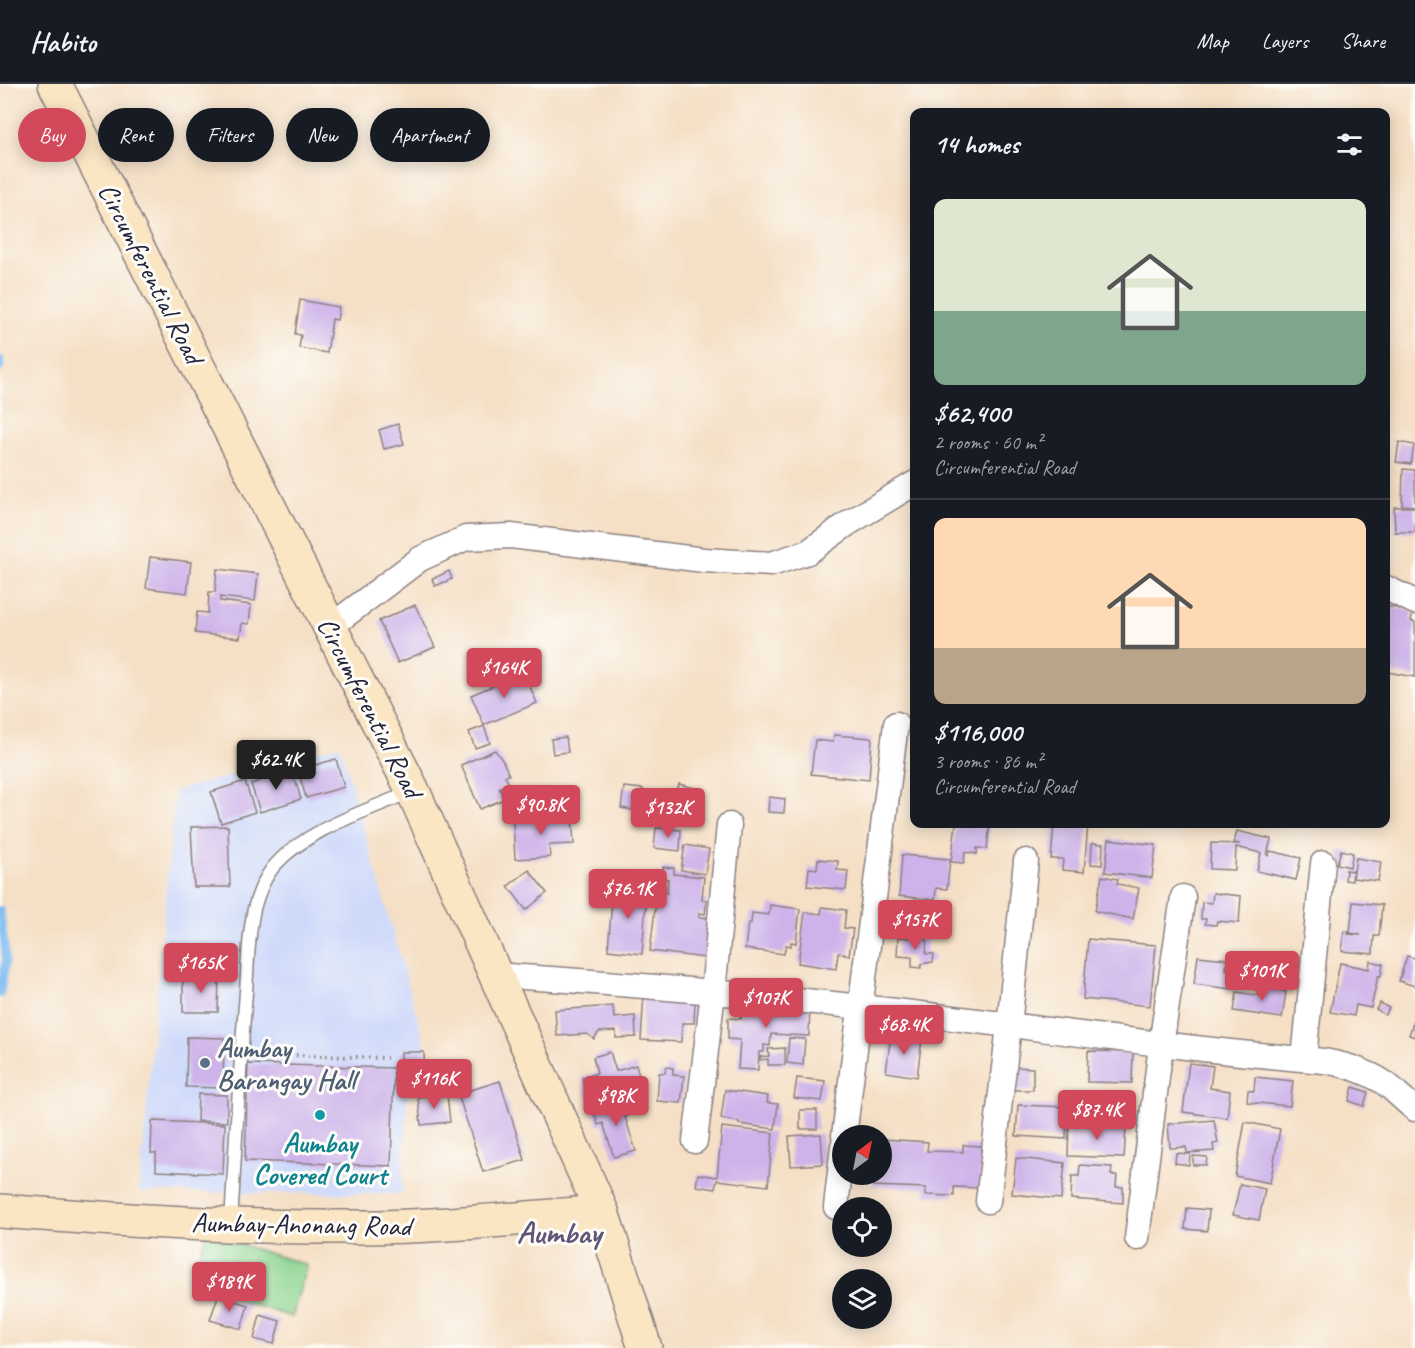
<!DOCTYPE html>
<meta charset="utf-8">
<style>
body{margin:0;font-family:Caveat,sans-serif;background:#242831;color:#f1f3f6;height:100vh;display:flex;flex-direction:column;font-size:22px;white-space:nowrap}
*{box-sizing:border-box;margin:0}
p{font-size:20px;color:#9ea1a6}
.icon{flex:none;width:33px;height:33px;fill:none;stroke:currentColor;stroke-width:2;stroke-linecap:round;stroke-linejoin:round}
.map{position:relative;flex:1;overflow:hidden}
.details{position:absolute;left:910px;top:24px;width:480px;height:720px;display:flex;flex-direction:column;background:#171b24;border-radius:12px;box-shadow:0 3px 15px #0003}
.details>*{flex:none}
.guide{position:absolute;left:18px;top:24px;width:570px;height:54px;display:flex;gap:12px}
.needle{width:39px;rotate:32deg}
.buttons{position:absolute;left:832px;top:1041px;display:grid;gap:12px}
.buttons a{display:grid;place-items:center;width:60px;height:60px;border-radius:50%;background:#171b24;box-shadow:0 3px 15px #0003;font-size:30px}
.price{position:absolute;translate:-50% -51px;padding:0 14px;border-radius:6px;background:#d1495b;color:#fff;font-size:20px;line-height:39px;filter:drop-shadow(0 2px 3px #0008)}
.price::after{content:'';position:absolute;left:50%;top:36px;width:18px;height:14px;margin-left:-9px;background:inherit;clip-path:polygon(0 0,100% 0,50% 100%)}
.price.active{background:#222;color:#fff}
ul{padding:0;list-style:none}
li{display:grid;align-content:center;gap:12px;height:318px;padding:0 24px}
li+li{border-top:2px solid #363941}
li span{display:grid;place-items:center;height:186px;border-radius:12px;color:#555}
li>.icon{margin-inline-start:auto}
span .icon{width:108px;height:108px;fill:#fffc;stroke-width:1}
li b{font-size:26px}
h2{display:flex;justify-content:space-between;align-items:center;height:72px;padding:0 24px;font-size:26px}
.pill{padding:0 21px;border-radius:27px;background:#171b24;box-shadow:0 3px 15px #0003;font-size:21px;line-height:54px}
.pill.active{background:#d1495b;color:#fff}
header{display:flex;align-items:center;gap:36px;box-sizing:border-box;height:84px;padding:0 30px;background:#171b24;border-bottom:2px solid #363941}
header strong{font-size:28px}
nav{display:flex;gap:33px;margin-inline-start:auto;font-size:21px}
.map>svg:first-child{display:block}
.built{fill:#cfdafa}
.green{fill:#8cd490;stroke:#577b66;stroke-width:1.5}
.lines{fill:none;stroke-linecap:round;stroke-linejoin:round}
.stream{stroke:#80bcf2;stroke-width:8}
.building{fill:#cdb3ea}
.lane-casing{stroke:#8c8080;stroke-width:15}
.street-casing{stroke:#8c8080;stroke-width:27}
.secondary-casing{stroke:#8c8080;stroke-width:36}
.path{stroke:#8c8080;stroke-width:4;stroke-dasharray:1.5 4.5;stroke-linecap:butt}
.lane{stroke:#fff;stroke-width:12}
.street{stroke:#fff;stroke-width:24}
.secondary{stroke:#fbe6c4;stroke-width:33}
.service-dot{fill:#5c6f8a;stroke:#fdfcf7;stroke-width:2}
.culture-dot{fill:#0f9aa8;stroke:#fdfcf7;stroke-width:2}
.labels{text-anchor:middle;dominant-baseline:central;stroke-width:6;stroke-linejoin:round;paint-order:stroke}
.street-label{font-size:28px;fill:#22223b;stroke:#fdfcf7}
.service-label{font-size:28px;font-weight:bold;fill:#4e5e75;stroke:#fdfcf7;text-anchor:start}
.culture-label{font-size:28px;font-weight:bold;fill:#0d838f;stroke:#fdfcf7}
.quarter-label{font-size:32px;font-weight:bold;fill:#5e5578;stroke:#fdfcf7}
</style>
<header>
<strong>Habito</strong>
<nav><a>Map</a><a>Layers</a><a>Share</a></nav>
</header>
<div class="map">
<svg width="1415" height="1264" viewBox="0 0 1415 1264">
<rect width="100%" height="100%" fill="#fdfcf7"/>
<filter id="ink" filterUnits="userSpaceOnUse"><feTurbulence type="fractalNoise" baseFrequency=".0167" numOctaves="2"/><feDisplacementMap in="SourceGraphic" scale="12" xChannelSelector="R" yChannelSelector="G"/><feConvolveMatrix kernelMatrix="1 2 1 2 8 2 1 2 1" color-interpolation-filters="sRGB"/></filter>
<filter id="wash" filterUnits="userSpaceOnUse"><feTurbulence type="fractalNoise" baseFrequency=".008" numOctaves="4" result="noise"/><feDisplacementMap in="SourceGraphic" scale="24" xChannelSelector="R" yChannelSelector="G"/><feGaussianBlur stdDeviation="1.35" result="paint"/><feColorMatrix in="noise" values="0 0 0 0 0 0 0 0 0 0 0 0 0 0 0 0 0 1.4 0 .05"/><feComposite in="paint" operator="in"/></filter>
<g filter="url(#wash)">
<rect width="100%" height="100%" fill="#f5dfc5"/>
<path class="built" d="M340,661L426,964L428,1008L408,1009L402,1110L139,1108L175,707Z"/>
<path class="green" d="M206,1150L307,1181L292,1233L190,1201Z"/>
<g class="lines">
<g class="stream">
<path d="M0,275V283"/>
<path d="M0,826L6,875L0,910"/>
</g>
</g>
<g id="blocks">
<g class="building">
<path d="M300,216L339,223L337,236L332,235L327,269L299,264L301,251L295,250Z"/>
<path d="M398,340L404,360L384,365L379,346Z"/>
<path d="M1399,358L1414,361L1411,380L1396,378Z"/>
<path d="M1403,385L1415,386V422L1402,421Z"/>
<path d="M1394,423H1415V448H1395Z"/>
<path d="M150,473L191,478L187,509L146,504Z"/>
<path d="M217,485L258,490L255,517L220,513V517L251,521L249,540L242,539L240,554L195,549L197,528L208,529L209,508H215Z"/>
<path d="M449,487L452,495L435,502L432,495Z"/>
<path d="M415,521L435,563L398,579L379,537Z"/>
<path d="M1386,522L1413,527L1411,537L1415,538V593L1387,588L1389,577L1386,576Z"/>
<path d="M524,589L537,619L484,641L471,611Z"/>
<path d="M484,642L490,659L475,664L469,648Z"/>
<path d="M834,651L872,654L869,696L811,690L815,656L833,658Z"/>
<path d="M566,653L568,668L553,670L551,655Z"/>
<path d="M495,666L503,677L509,691L505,692L509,700L499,704L504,715L480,725L461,681Z"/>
<path d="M336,675L344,703L306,714L298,686Z"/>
<path d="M292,686L301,715L260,728L251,700Z"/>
<path d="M245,697L255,728L221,739L211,708Z"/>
<path d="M679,700L702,706L694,732L672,726Z"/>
<path d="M624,703L643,705L640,727L621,724Z"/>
<path d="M769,713L785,715L784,729L768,728Z"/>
<path d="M572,733L574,760L549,761L550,773L515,775L513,736Z"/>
<path d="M956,740H990L987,765L977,764V770L965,768L964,779L951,778Z"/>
<path d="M1054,740H1088L1084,788L1062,786L1063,775H1051Z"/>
<path d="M228,742L230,803H194L191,743Z"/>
<path d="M656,744L681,746L680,767L654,764Z"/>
<path d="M1237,747L1271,755L1267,771L1269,772L1270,767L1301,774L1296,796L1257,787L1261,769L1236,763L1235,786L1210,785L1211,759L1240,760L1234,759Z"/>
<path d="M1109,755L1156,761L1152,794L1105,788Z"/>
<path d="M1092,759L1103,760L1102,781L1091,780Z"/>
<path d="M685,761L709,765L705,790L681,786Z"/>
<path d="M1341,766L1353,769L1350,783L1337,780Z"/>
<path d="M902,771L950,775L947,805L936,804L935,816L899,812Z"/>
<path d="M1356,774L1381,778L1378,797L1353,794Z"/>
<path d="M818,775L838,777L837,786L848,787L846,806L807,802L809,784L817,785Z"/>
<path d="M663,783L674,784V790L704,793L702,816H707L705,830L699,829V833L710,834L705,874L650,867L657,808L667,809L668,795L662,794Z"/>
<path d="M529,786L547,809L526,826L508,802Z"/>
<path d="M1346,786L1353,787L1352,797L1345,796Z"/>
<path d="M1102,792L1118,795L1117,800L1139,804L1133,835L1095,827Z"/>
<path d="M613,803L647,806L642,870L608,866Z"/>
<path d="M1213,809L1241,812L1239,839L1217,837L1216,841L1205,840L1206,835H1201L1202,818L1212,819Z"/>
<path d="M1353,818L1382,821L1379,852H1374L1373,870L1342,867L1344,847L1349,848L1348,850L1361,851L1350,849Z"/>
<path d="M770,821L800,825L796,859L791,858V862L786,861L784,870L745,865L748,839L751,840L752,829L769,831Z"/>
<path d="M822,823L846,826L844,844L853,845L849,871L838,869L836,885L798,879L805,828L821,830Z"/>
<path d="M898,853L927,855L926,870H934L933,878L921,880V884L912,883V873L897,872Z"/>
<path d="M1088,855L1156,861L1150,922L1083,915Z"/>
<path d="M1198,872L1227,875L1226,885L1234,886L1231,905L1194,900Z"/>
<path d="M1407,872L1415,874V902L1399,897Z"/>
<path d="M1370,877L1383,880L1381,892H1378L1371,924L1356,921L1354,932L1330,928L1340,879L1369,885Z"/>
<path d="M183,891L219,892L218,928H183Z"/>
<path d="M1264,899L1277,900L1276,906L1286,908L1282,934L1234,927L1237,908L1262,912Z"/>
<path d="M644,909L678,911V917L695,918L694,939H682L681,958L641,956Z"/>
<path d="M1380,919L1389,924L1385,931L1376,925Z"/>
<path d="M741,921H810L809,952L771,950L770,962L764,961V968H759L758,986L738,985L740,956L728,955V934L741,935Z"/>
<path d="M613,922L614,934L635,932L636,953L616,954V947L599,948L594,955L587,950L557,952L555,926Z"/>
<path d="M1415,933V953L1409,951Z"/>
<path d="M891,951L922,955L917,993L886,988Z"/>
<path d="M187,953L224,954L223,1004L186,1003Z"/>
<path d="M789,954L805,955L803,981L787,979Z"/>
<path d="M785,964V981H768V975L760,976V973L769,972L768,965Z"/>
<path d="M1088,967L1133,968L1132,999L1087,998Z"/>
<path d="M401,968H424L425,1003H402Z"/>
<path d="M610,968L616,987L636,981L643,1005L590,1021L582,994L597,989L593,973Z"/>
<path d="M1189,979L1213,982L1210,1004L1230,1007L1227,1034L1183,1028Z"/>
<path d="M248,980L394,984L391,1082L245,1077Z"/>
<path d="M666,983L673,984V991L684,992L681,1019L657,1017L659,989H665Z"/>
<path d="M1014,983L1033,984V1006H1010Z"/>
<path d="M1255,993L1293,997L1290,1022L1247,1018L1248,1006L1254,1007Z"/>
<path d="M797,994L825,997L822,1017L794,1014Z"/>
<path d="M500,997L525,1076L483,1088L458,1010Z"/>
<path d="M1353,1003L1368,1008L1364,1022L1349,1017Z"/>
<path d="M725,1006L768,1012L767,1019L778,1020L775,1045L739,1040V1038L721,1035Z"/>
<path d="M198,1010L227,1011V1038L197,1037Z"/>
<path d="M447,1010L450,1038L421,1041L418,1013Z"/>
<path d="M622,1015L627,1032L625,1033L636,1067L614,1073L603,1039L598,1041L593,1024Z"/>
<path d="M1018,1021L1067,1023L1066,1055L1016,1052Z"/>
<rect x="800" y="1026" width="17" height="19"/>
<path d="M1214,1036L1218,1059L1213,1060L1214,1067L1187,1069L1186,1063L1170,1064L1168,1040Z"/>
<path d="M152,1037L225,1040L223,1090L156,1087V1069H151Z"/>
<path d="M1245,1038L1280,1045L1270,1099L1235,1092Z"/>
<path d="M1069,1041L1126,1043L1124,1074L1068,1072Z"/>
<path d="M722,1043L773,1049L768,1102L717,1096L715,1105L696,1102L698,1090L717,1093Z"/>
<path d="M821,1050L823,1080L791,1082L789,1052Z"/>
<path d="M882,1055L928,1058L927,1067L963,1068V1061L981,1062L980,1104L954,1103V1112L926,1111V1104L873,1102V1090H882Z"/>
<path d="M1176,1069L1190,1070L1189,1081L1175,1079Z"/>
<path d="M1193,1072L1207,1073L1206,1081H1193Z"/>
<path d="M1016,1074L1065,1079L1061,1115L1012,1110Z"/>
<path d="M1080,1081L1112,1083L1111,1091H1117L1116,1103H1123V1119L1071,1115L1072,1092H1079Z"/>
<path d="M1240,1100L1265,1105L1259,1136L1233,1131Z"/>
<path d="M1187,1124L1209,1126L1207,1147L1185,1145Z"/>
<path d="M218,1212L248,1221L241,1245L210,1236Z"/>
<path d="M260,1231L280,1237L274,1260L254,1255Z"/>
</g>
</g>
</g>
<g filter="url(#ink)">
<use href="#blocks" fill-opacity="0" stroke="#8c8080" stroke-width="1.5"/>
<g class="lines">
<g class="lane-casing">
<path id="lane" d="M231,1140C235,1067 239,994 245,921C248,889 247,856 254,825C258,810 265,792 276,780C309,744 368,727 412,707"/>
</g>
<g class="street-casing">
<g id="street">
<path d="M1386,504L1415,518"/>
<path d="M330,543L420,475L466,454L511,452L704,476L771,480L808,468L847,440L915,399"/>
<path d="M494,891C616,899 738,909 860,923C1015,940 1168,964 1324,977C1347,981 1371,988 1390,1003C1398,1010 1406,1018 1415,1025"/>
<path d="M1304,975L1323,779"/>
<path d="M844,1052L896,640"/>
<path d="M695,1057L713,909L729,741"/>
<path d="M988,1117L1009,942L1026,777"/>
<path d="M836,1123L843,1062"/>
<path d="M1137,1154L1161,961L1183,813"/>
</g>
</g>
<g class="secondary-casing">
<g id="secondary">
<path d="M55,0L413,707L602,1128L645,1264"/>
<path d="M0,1127C120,1136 240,1144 360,1143C441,1143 521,1134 602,1128"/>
</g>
</g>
<path class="path" d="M260,970L387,974"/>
<use href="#lane" class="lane"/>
<use href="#street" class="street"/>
<use href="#secondary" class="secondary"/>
</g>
</g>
<circle class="service-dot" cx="205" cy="979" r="6"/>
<circle class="culture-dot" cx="320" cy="1031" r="6"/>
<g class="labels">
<g class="street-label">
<text transform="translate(151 189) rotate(63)">Circumferential Road</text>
<text transform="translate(370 623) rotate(63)">Circumferential Road</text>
<text transform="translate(301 1140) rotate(1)">Aumbay-Anonang Road</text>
</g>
<g class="service-label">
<text x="217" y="963">Aumbay<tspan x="217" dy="32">Barangay Hall</tspan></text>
</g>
<g class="culture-label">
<text x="320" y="1058">Aumbay<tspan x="320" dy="32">Covered Court</tspan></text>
</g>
<g class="quarter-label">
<text x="559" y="1148">Aumbay</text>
</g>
</g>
</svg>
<div class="buttons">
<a><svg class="needle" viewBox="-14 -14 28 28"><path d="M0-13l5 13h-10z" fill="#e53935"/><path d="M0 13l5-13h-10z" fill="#9ea1a6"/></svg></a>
<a><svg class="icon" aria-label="locate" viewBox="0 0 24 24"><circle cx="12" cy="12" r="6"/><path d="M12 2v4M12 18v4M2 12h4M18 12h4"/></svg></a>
<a><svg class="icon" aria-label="layers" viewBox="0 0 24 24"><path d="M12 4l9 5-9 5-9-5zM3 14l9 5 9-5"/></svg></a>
</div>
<b class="price" style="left:504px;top:615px">$164K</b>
<b class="price active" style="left:276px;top:707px">$62.4K</b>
<b class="price" style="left:541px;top:752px">$90.8K</b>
<b class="price" style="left:668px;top:755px">$132K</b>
<b class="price" style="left:628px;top:836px">$76.1K</b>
<b class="price" style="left:915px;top:867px">$157K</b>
<b class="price" style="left:201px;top:910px">$165K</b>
<b class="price" style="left:1262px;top:918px">$101K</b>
<b class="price" style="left:766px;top:945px">$107K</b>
<b class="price" style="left:904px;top:972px">$68.4K</b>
<b class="price" style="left:434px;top:1026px">$116K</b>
<b class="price" style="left:616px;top:1043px">$98K</b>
<b class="price" style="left:1097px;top:1057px">$87.4K</b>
<b class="price" style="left:229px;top:1229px">$189K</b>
<div class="guide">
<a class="pill active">Buy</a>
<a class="pill">Rent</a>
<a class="pill">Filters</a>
<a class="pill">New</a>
<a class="pill">Apartment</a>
</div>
<section class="details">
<h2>14 homes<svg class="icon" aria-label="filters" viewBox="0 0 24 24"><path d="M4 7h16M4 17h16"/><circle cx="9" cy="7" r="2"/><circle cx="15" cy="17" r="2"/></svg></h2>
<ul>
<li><span style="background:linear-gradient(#dfe7d0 60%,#7fa58c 0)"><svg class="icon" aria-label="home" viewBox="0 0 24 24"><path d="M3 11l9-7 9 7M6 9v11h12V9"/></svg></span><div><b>$62,400</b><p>2 rooms · 60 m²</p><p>Circumferential Road</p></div></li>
<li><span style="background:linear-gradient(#ffd9b3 70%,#b9a48a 0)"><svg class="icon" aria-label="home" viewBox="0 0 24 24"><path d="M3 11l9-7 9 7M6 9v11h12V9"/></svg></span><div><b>$116,000</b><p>3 rooms · 86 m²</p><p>Circumferential Road</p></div></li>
</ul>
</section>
</div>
